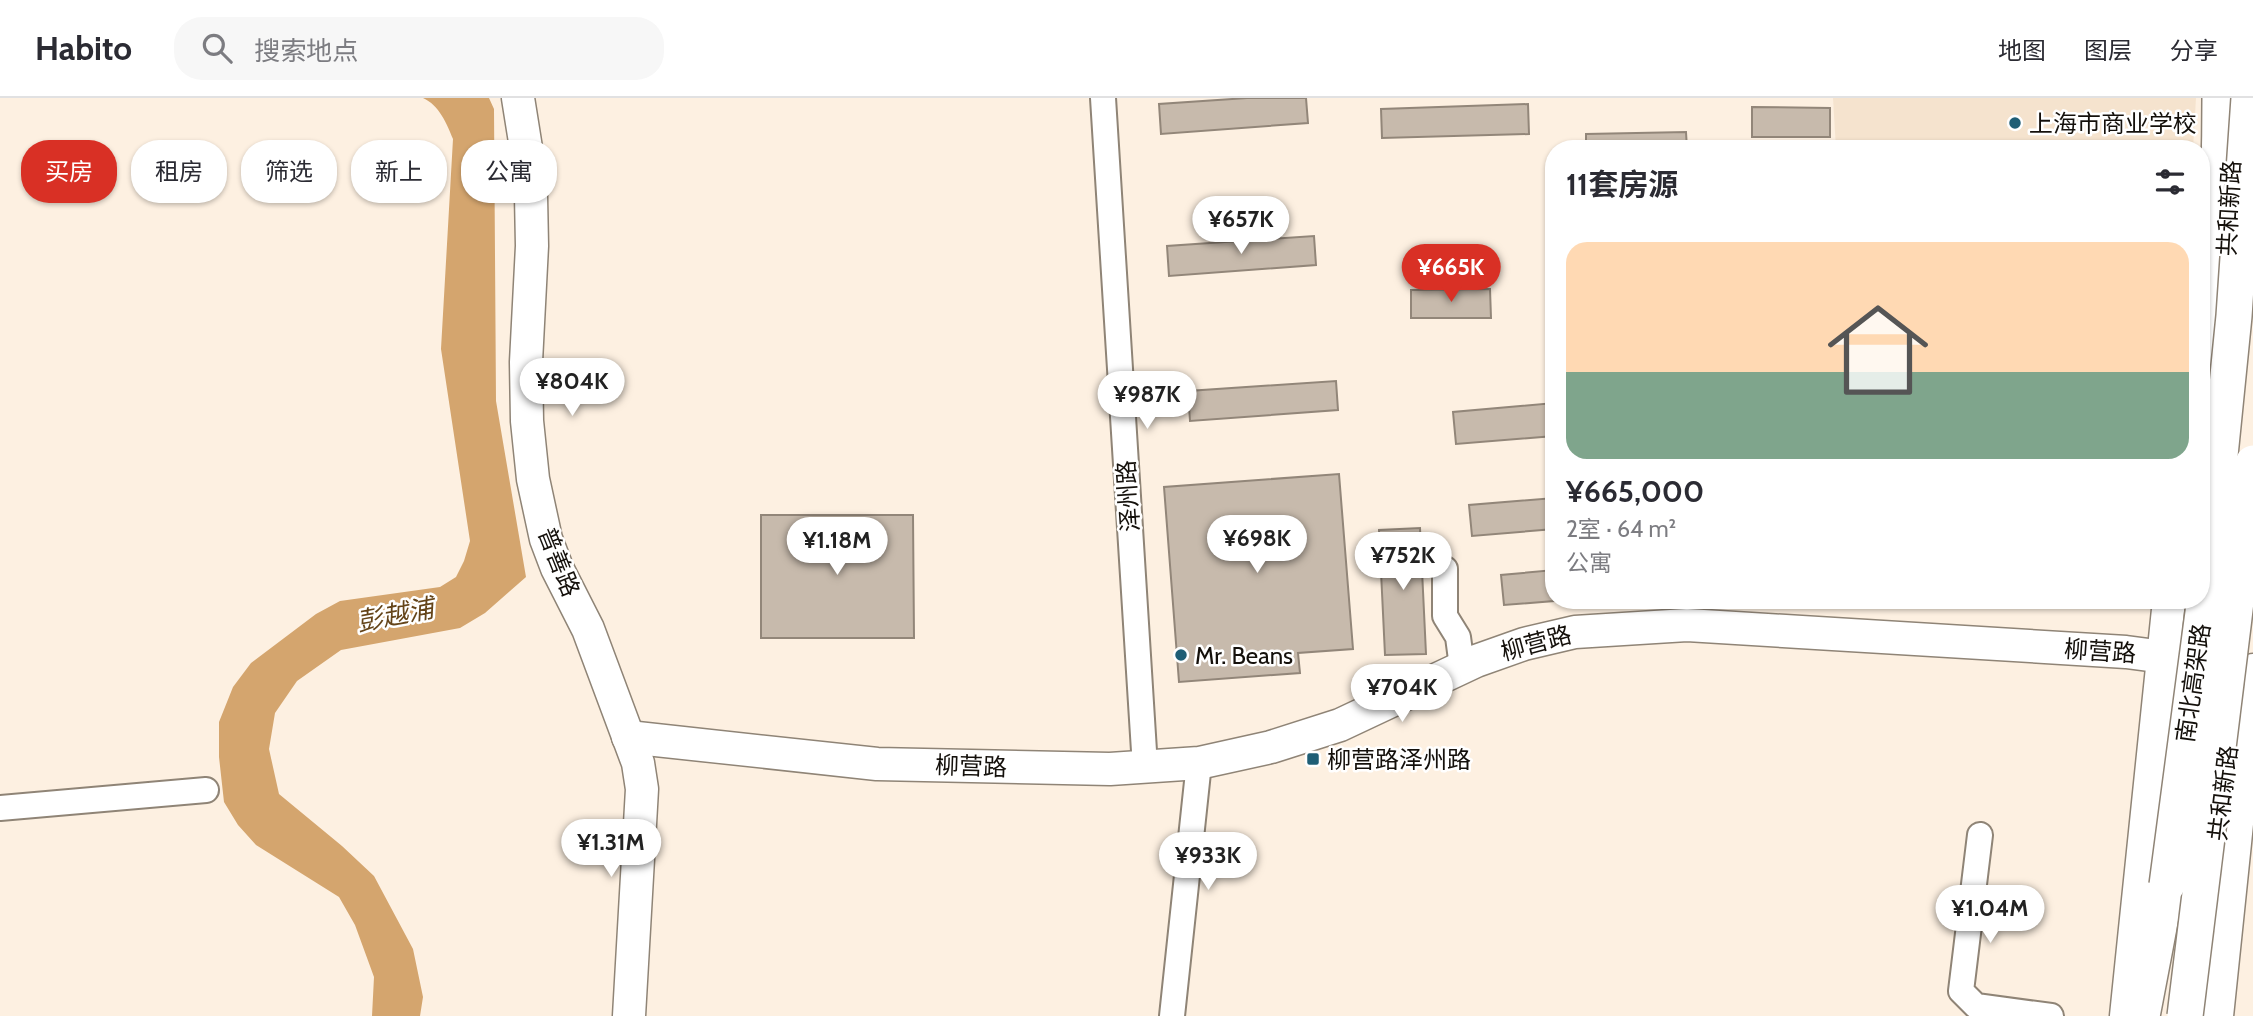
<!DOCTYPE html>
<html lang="zh">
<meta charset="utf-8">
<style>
body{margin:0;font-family:Cabin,"Noto Sans SC",sans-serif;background:#f7f7f7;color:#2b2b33;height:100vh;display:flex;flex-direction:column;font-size:26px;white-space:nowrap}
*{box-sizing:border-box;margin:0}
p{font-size:23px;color:#7c7c81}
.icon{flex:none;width:38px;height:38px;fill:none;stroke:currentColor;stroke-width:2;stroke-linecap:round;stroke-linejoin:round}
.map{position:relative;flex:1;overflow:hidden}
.side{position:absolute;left:1545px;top:42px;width:665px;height:469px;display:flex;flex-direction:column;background:#fff;border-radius:28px;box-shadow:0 2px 5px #0004}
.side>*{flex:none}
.guide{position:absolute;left:21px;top:42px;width:665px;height:63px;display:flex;gap:14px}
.price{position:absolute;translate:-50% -60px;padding:0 16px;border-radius:24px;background:#fff;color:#222;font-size:23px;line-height:46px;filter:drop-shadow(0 2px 4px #0008)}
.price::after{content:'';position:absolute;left:50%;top:42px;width:21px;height:16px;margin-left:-10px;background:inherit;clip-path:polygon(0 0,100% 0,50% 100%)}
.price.selected{background:#d93025;color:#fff}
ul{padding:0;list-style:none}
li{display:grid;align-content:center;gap:14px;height:371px;padding:0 21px}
li span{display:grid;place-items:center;height:217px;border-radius:21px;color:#555}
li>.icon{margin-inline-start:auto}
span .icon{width:126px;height:126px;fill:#fffc;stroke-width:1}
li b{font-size:30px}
h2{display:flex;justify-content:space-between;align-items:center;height:84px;padding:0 21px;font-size:30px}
.tag{padding:0 24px;border-radius:28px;background:#fff;box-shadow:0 2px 5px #0004;font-size:24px;line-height:63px}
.tag.selected{background:#d93025;color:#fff}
header{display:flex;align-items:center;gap:42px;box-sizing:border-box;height:98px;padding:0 35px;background:#fff;border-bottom:2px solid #e1e1e2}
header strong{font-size:33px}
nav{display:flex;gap:38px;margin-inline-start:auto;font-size:24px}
.search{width:490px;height:63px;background:#f7f7f7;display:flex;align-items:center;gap:18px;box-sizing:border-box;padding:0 24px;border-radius:28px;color:#7c7c81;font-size:26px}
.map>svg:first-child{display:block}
.built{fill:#f5e3ce}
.water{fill:#d4a56e}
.building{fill:#c7baac;stroke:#928679;stroke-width:2}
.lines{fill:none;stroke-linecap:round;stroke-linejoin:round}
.minor-casing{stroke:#8f8476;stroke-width:28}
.major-casing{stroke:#8f8476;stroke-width:35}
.highway-casing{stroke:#8f8476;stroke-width:38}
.minor{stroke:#fff;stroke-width:24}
.major{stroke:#fff;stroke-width:32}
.highway{stroke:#fff;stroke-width:35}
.highway-bridge-casing{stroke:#8f8476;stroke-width:38;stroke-linecap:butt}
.highway-bridge{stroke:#fff;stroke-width:35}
.poi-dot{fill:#1f5e75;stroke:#fff;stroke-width:2.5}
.labels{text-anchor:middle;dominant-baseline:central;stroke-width:5;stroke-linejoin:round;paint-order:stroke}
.poi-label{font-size:24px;fill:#14100b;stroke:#fff;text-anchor:start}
.street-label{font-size:24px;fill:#14100b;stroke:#fff}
.water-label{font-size:26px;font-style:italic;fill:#644419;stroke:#fff}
</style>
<header>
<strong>Habito</strong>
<div class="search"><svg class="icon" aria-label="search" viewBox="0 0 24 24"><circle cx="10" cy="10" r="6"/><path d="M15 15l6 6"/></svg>搜索地点</div>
<nav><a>地图</a><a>图层</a><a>分享</a></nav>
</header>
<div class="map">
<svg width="2253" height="918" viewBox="0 0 2253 918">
<rect width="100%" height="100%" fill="#fdf0e1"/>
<path class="built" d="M1833,0H2196L2193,51H1836Z"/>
<path class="water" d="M423,0H489L494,11L496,303L526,479L485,515L460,530L341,552L297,583L275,615L269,651L279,696L342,748L374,778L413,851L423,899L420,918H372L374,879L355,827L339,799L256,747L238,727L224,704L219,659V624L233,589L251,565L316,516L340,503L440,489L456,479L464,463L470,443L441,251L453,41C447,26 439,7 423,0Z"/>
<g class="building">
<path d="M1247,0H1306L1308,25L1161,36L1159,6Z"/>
<path d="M1528,6L1529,36L1382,40L1381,11Z"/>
<path d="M1752,9L1830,10V39H1752Z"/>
<path d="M1686,34L1687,51H1586V36Z"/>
<path d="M1314,138L1316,167L1169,178L1167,148Z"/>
<path d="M1490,191L1491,220H1411V192Z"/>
<path d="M1336,283L1338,312L1190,323L1188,293Z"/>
<path d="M1554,305V338L1456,346L1453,314Z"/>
<path d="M1339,376L1353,551L1298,555L1300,575L1179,584L1164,389Z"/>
<path d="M1554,400V431L1472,438L1469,407Z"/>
<path d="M761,417H913L914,540H761Z"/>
<path d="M1420,430L1426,556L1385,557L1379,432Z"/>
<path d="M1554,472V503L1504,507L1501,477Z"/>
</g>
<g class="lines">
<g class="minor-casing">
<g id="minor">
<path d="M1103,0L1145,669"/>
<path d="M1445,471V518L1458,539L1462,569"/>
<path d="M0,710L206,692"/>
<path d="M1980,737L1961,893L1976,908L2051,918"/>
<path d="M1172,918L1199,665"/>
</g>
</g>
<g class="major-casing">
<g id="major">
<path d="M518,0L526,50L531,98L532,148L526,264L527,323L533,381L546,441L557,470L588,531L638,665L642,691L629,918"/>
<path d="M628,639L877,666L1110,671L1199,665L1271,649L1340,627L1476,563L1524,546L1575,534L1687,527L2126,554L2164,559L2253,578"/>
<path d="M2126,918L2169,502"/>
<path d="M2217,918L2253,572"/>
</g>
</g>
<g class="highway-casing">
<g id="highway">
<path d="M2202,328C2213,219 2220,110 2220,0"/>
<path d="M2142,918L2167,787"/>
</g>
</g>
<use href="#minor" class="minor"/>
<use href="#major" class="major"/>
<use href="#highway" class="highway"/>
<g class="highway-bridge-casing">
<g id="highway-bridge">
<path d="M2167,787L2208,477L2234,218L2249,0"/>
<path d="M2185,918L2253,365"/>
</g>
</g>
<use href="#highway-bridge" class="highway-bridge"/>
</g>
<g class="poi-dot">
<circle cx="2015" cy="25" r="7"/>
<circle cx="1181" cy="557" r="7"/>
<rect x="1306" y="654" width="14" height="14" rx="3.5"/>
</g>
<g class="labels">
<g class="poi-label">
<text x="2029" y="25">上海市商业学校</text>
<text x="1195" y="557">Mr. Beans</text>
<text x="1327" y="661">柳营路泽州路</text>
</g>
<g class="street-label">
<text transform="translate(2229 110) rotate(-87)">共和新路</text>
<text transform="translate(1128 398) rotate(-94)">泽州路</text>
<text transform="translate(559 464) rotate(68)">普善路</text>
<text transform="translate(1536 545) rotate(-15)">柳营路</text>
<text transform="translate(2100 553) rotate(4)">柳营路</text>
<text transform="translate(2193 585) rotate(-82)">南北高架路</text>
<text transform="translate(971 668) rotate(2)">柳营路</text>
<text transform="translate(2223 695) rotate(-83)">共和新路</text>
</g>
<g class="water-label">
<text transform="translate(395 517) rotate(-11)">彭越浦</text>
</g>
</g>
</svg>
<b class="price" style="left:1241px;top:158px">¥657K</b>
<b class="price selected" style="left:1451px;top:206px">¥665K</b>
<b class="price" style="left:572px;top:320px">¥804K</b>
<b class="price" style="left:1147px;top:333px">¥987K</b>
<b class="price" style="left:1257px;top:477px">¥698K</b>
<b class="price" style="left:837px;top:479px">¥1.18M</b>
<b class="price" style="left:1403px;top:494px">¥752K</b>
<b class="price" style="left:1402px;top:626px">¥704K</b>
<b class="price" style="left:611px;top:781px">¥1.31M</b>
<b class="price" style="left:1208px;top:794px">¥933K</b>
<b class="price" style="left:1990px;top:847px">¥1.04M</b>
<div class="guide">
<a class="tag selected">买房</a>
<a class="tag">租房</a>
<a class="tag">筛选</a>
<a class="tag">新上</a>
<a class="tag">公寓</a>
</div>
<section class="side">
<h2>11套房源<svg class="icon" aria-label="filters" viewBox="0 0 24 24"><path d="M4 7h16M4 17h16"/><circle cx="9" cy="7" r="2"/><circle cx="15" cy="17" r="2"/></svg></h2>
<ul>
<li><span style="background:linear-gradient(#ffd9b3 60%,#7fa58c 0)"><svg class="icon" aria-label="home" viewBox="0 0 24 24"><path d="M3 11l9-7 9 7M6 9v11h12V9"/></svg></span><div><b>¥665,000</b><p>2室 · 64 m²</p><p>公寓</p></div></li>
</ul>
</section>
</div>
